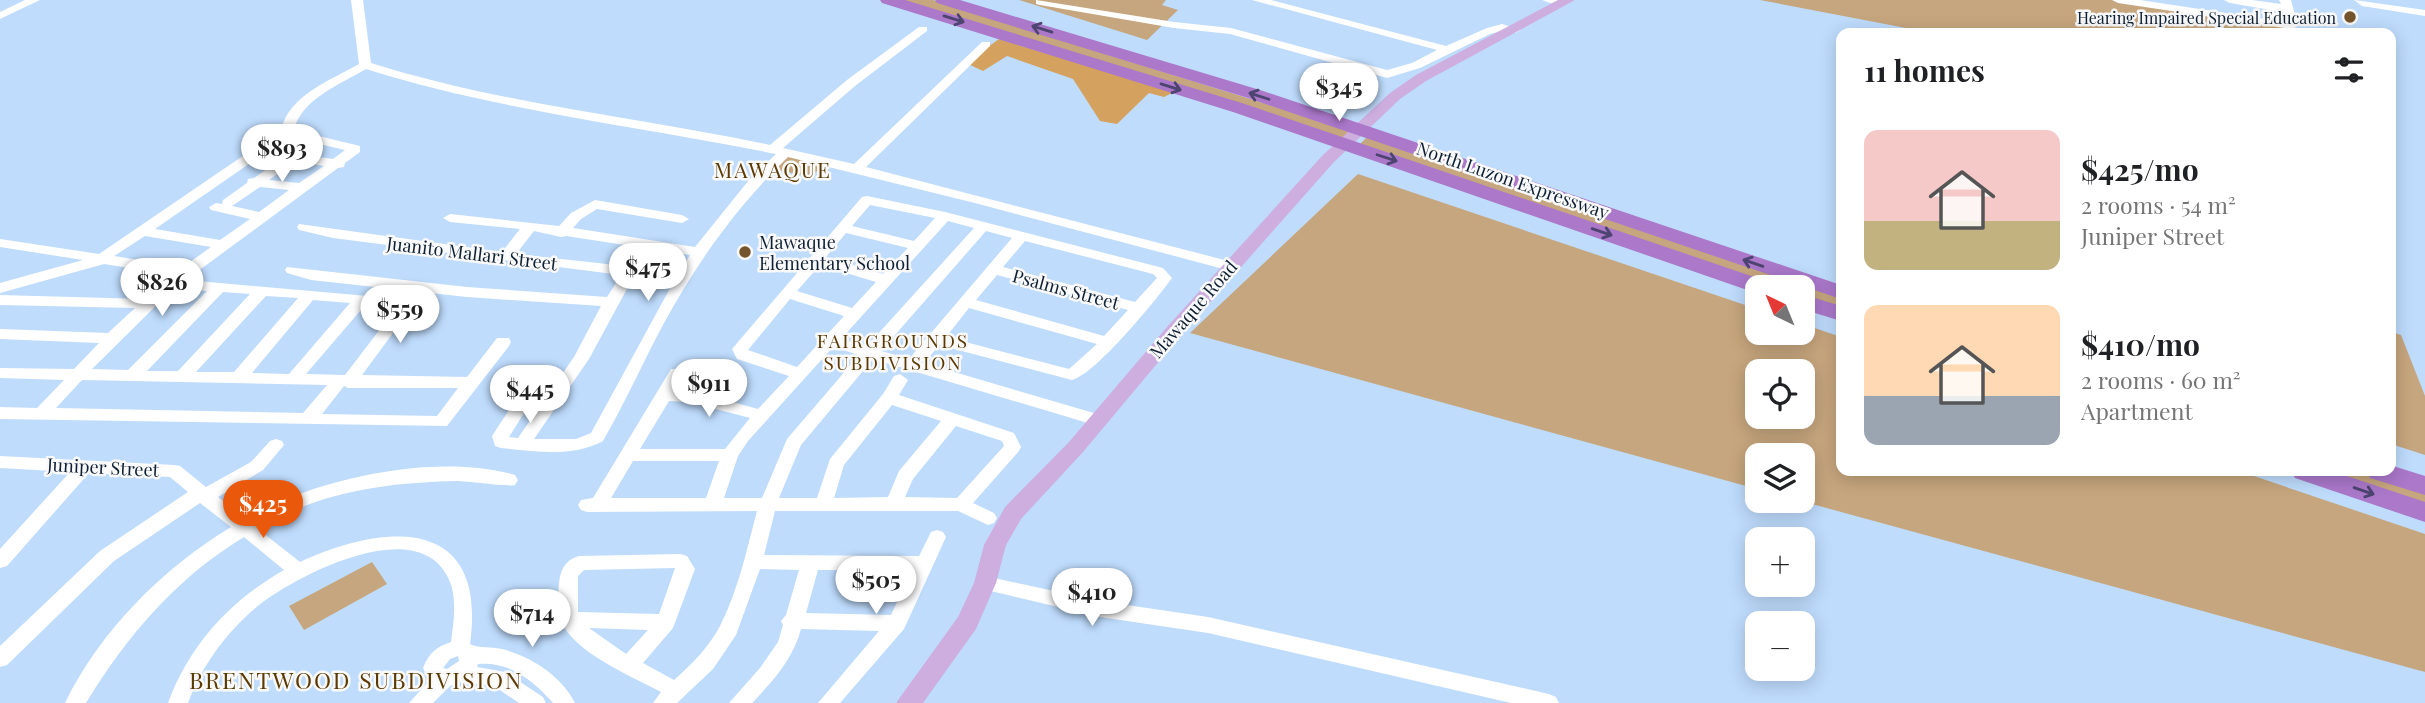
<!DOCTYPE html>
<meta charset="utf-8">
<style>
body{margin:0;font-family:"Playfair Display",serif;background:#f2f2f2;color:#202124;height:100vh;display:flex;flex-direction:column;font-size:26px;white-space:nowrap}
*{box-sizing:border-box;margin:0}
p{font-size:23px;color:#757577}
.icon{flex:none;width:38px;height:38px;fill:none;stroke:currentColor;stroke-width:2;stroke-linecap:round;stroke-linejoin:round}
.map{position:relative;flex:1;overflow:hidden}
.details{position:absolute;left:1836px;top:28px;width:560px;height:448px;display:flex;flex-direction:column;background:#fff;border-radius:14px;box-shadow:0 4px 18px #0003}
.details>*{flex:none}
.needle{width:46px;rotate:317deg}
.buttons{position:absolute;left:1745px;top:275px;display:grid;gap:14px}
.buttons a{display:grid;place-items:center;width:70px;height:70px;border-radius:14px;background:#fff;box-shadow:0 4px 18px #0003;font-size:35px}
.price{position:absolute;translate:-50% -60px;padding:0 16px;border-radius:24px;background:#fff;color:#222;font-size:23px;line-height:46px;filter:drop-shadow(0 2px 4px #0008)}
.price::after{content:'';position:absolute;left:50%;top:42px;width:21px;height:16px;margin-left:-10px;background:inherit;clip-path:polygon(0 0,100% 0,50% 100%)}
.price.selected{background:#ea580c;color:#fff}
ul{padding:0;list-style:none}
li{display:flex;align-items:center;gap:21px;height:175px;padding:0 28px}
li span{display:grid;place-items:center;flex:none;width:196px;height:140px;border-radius:14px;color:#555}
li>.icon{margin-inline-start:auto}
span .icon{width:84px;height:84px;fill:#fffc;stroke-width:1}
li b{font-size:30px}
h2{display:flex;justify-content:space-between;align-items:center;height:84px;padding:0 28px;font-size:30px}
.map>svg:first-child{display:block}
.green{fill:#c6a67e;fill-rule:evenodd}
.forest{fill:#d4a15f}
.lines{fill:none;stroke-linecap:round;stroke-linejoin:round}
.minor{fill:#fff;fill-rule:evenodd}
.major{fill:#cdaedf;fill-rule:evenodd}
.highway{fill:#ab78ca;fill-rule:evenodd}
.oneway{stroke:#4d4471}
.poi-dot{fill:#74542a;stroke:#f9f9f9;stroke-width:2.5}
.labels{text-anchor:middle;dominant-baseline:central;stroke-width:5;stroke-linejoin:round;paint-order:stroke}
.far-poi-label{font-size:16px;fill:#0f2135;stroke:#f9f9f9;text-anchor:end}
.street-label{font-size:18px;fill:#0f2135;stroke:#f9f9f9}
.poi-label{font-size:18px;fill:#0f2135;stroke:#f9f9f9;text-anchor:start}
.neighbourhood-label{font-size:19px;letter-spacing:2px;fill:#5c3a02;stroke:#f9f9f9}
.quarter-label{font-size:21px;letter-spacing:2px;fill:#5c3a02;stroke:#f9f9f9}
.near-neighbourhood-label{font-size:23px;letter-spacing:2px;fill:#5c3a02;stroke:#f9f9f9}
</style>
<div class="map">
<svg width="2425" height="703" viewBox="0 0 2425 703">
<rect width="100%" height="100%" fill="#bfdcfd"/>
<g class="green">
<path d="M902,0H933L1356,132L1346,141Z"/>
<path d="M1019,0H1166L1162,5L1178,10L1147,40Z"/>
<path d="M1760,0H2118L2318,33H1932Z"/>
<path d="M1368,136L1841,298V311L1803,298L1802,287H1770L1358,146Z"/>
<path d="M787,155L825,163L811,177L772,169Z"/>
<path d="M1358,174L1757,309V332H1802L1803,324L1841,337V471H2239L2425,534V672L1801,501L1802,455H1757V489L1190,333ZM1802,371V416H1757V371Z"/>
<path d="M2391,332L2401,335L2425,396V455L2391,444Z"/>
<path d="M2319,471H2359L2425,492V506Z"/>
<path d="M372,562L387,584L304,630L289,606Z"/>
</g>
<path class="forest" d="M999,39L1174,92L1164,97L1149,93L1117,124L1100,121L1073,79L1007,56L983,71L966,63Z"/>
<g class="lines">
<g class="minor">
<path d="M25,0H40L0,19V12Z"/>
<path d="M351,0H363L371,63C501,104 637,117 770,145L847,80L919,27H927V31L855,86L783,148L854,164L982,42H990V46L866,167L1236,263L1238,266L1231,271L975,203L788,157C737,206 698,261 664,323C643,362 625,403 603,441C571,458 536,451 501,448L495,446L492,436L522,390H534L536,394L509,437L518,438L574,357L601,306L467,297L311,280L287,273L285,270L287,267L467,287L607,297L621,275L333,238L299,230L297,227L299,224L502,252L520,229L450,222L443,218L450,214L559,226L571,213L595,200L682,215L689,219L682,223L597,209L581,219L573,228L695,247L749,180L776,154C639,126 499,111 366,69C341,84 301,99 294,130L360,146V152L345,163L344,167L338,168L186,280L413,300L416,303L413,306L362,375L467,377L497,338H509L511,342L509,346L447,426L0,419V407L37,408L64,380L0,378V368L74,369L99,343L0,339V329L108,333L135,308L0,305V295L145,299L173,275L104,264L0,293V283L83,260L0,247V239L99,254L281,130C289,95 331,80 359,64ZM289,136L307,141L254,178L248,179L247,183L223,200L222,204L216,203L209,207L211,210L250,219L220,240L155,229ZM319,144L345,150L333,159L304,155ZM295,161L324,166L299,183L269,180ZM260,187L289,190L259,212L232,206ZM534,231L561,237L566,236L690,255L679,272L516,254ZM145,236L211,247L183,267L114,256ZM634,276L674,281L591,433L576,439H534L589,359ZM174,288L207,291L128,370L92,369ZM223,292L250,294L178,371H147ZM266,296L298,298L234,372H196ZM313,300L350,303L289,374L252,373ZM366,304L397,307L345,375L306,374ZM82,380L327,385L303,413L56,408ZM344,386L348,388H458L437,416L322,414Z"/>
<path d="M1036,0L1174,22L1231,28L1387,70L1412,63L1437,50L1252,0H1271L1446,46L1487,28L1502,24L1521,30L1515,33L1502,31L1490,34L1420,68L1387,78L1230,34L1174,28L1040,5L1036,4Z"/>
<path d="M1542,0H1560L1567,4L1561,7Z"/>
<path d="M2112,0H2140L2285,22L2282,12L2230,3L2224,0H2252L2281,4L2279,0H2291L2298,26L2292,29L2118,3Z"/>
<path d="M2354,0L2425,10V16L2362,6Z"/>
<path d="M867,196L945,212L1163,268L1172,278C1156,300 1096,374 1072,380L939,345L926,361L920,362L1104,416L1106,420L1104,424L1098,426L873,359L801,445L779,498H817L830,459L883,394L894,376L900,374L908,380L899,395L1014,433L1021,447L1019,451L973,503L994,513L997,518L994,523L988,525L958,511H775L764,555L919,556L931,532L937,530L943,532L946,537L904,629L840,703H818L879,631L801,629C793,659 773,681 752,703H729L760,668L778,642L783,625L781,621L786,615L799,570L760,569L736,635L713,669L677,703H653L661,692C633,677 573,652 561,621C556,610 558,596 559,584C560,570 565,560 579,556L680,554L687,556L695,569L673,628L643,663L674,680C692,664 709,647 720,626C738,591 747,549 757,511L587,512L581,510L578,505L581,500L593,498L671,369H683L685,373L675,390H689L758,409L789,376L737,359L732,349L862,197ZM870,205L935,218L914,241L852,226ZM948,221L974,228L867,346L841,339ZM986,231L1012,238L914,353L912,357L914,360L881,351ZM846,233L908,248L883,274L826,257ZM1025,241L1153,274L1157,278L1135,302L1003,267ZM820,265L876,282L852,308L797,291ZM997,275L1128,310L1104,336L976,300ZM790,299L844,316L797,367L748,350ZM969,308L1097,344L1069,369L946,337ZM833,347L859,355L787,439L762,498H724L738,456L748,441ZM669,401L689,402L750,418L725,449H640ZM892,405L941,421L899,471L888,497L834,498L844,465ZM956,426L1002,441L1004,446L957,498L905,497L913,479ZM633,461H719L706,498H611ZM675,568L659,614L578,612V576L584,570ZM818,570H912L891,615L806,613ZM589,628L648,630L626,654Z"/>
<path d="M276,439L282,441L284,445L263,470L218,497L246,519C314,478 438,452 515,475L518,480L515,485C507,487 470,481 456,481C384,483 321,491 258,529L300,562C387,522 488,516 470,644C480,649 491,646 502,649C530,656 562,676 575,703H553C534,681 509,661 478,664L477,667L505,672L543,697L546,703H519L494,686L459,682L450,686L433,703H409L429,681L423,668C429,653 436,647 451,642C454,620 458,593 446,574C412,515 296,576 259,605C228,630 202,665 188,703H168C190,644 230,601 284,570L244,537C176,578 127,636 86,703H65C100,631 163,568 231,527L200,503L114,561L7,665L0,667V646L100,551L188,492L170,477L89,473L7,566L0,568V549L70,472L0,468V456L174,465L180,466L206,487L251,462L270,441ZM458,656L459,661L447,669L443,668L450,659Z"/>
<path d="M985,576L1100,601L1208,617L1549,694L1556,697L1559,703H1511L1208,633L1100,617L978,588L976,583L978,578Z"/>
</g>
<path class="major" d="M1558,0H1575L1426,81L1400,99L1334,162L1181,335L1083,452L1021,519L1006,545L996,583L976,629L923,703H896L958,617L974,583L984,545L1005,507L1069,442L1167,327L1322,156L1390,93L1416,75Z"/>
<g class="highway">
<path d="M880,0H905L1245,104L1769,282L1772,287H1757V293L1753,292L1233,112L882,3Z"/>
<path d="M935,0H960L1260,90L1841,285V299L1248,98L937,3Z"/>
<path d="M1802,294L1841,306V321L1802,309Z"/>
<path d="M2390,465L2425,476V495L2370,478L2366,471H2390Z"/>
<path d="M2291,471H2332L2425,502V522L2295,478Z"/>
</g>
</g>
<defs><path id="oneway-shaft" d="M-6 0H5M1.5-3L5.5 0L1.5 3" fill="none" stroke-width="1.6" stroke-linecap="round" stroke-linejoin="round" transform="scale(1.75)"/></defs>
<g class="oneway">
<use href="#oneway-shaft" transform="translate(954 19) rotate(17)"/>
<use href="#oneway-shaft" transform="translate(1042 29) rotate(-163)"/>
<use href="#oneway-shaft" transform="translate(1171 87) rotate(17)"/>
<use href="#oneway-shaft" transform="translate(1259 96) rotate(-162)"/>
<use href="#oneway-shaft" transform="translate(1387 158) rotate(18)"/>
<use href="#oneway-shaft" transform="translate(1602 232) rotate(19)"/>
<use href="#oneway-shaft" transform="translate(1753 263) rotate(-161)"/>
<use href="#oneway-shaft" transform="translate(2364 491) rotate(19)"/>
</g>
<g class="poi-dot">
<circle cx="2350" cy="17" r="7"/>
<circle cx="745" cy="252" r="7"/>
</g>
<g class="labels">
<g class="far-poi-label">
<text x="2336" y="17">Hearing Impaired Special Education</text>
</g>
<g class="street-label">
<text transform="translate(1513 180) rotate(19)">North Luzon Expressway</text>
<text transform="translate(472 253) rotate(7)">Juanito Mallari Street</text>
<text transform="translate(1066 289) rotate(15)">Psalms Street</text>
<text transform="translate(1193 309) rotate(-49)">Mawaque Road</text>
<text transform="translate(103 467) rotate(3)">Juniper Street</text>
</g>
<g class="poi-label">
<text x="759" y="242">Mawaque<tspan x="759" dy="21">Elementary School</tspan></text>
</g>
<g class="neighbourhood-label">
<text x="893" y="340">FAIRGROUNDS<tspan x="893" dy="22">SUBDIVISION</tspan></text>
</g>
<g class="quarter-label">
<text x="773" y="169">MAWAQUE</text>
</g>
<g class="near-neighbourhood-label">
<text x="356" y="679">BRENTWOOD SUBDIVISION</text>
</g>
</g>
</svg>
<div class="buttons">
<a><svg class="needle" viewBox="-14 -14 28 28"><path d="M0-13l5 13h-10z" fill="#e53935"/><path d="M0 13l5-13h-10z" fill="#757577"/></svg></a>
<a><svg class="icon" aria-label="locate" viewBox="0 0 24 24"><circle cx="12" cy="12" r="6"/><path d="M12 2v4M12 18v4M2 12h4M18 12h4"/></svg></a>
<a><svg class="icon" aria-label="layers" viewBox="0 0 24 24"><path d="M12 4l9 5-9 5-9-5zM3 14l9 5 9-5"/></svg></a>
<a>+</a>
<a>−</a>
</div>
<b class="price" style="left:1339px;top:123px">$345</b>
<b class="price" style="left:282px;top:184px">$893</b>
<b class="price" style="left:648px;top:303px">$475</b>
<b class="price" style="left:162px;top:318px">$826</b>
<b class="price" style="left:400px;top:345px">$559</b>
<b class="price" style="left:709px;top:419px">$911</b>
<b class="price" style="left:530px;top:425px">$445</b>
<b class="price selected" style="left:263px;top:540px">$425</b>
<b class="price" style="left:876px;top:616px">$505</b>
<b class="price" style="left:1092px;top:628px">$410</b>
<b class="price" style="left:532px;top:649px">$714</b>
<section class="details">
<h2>11 homes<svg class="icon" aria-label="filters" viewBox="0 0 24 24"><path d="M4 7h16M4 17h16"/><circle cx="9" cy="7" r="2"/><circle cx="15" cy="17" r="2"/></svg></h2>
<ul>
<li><span style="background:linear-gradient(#f6c9c9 65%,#c2b280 0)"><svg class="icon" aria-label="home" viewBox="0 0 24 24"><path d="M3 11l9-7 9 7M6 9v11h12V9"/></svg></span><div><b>$425/mo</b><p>2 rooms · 54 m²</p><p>Juniper Street</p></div></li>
<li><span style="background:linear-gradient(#ffd9b3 65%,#9aa5b1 0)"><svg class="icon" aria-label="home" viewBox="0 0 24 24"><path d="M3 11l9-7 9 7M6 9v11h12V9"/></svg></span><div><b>$410/mo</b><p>2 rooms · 60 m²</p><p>Apartment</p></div></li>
</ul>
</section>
</div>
